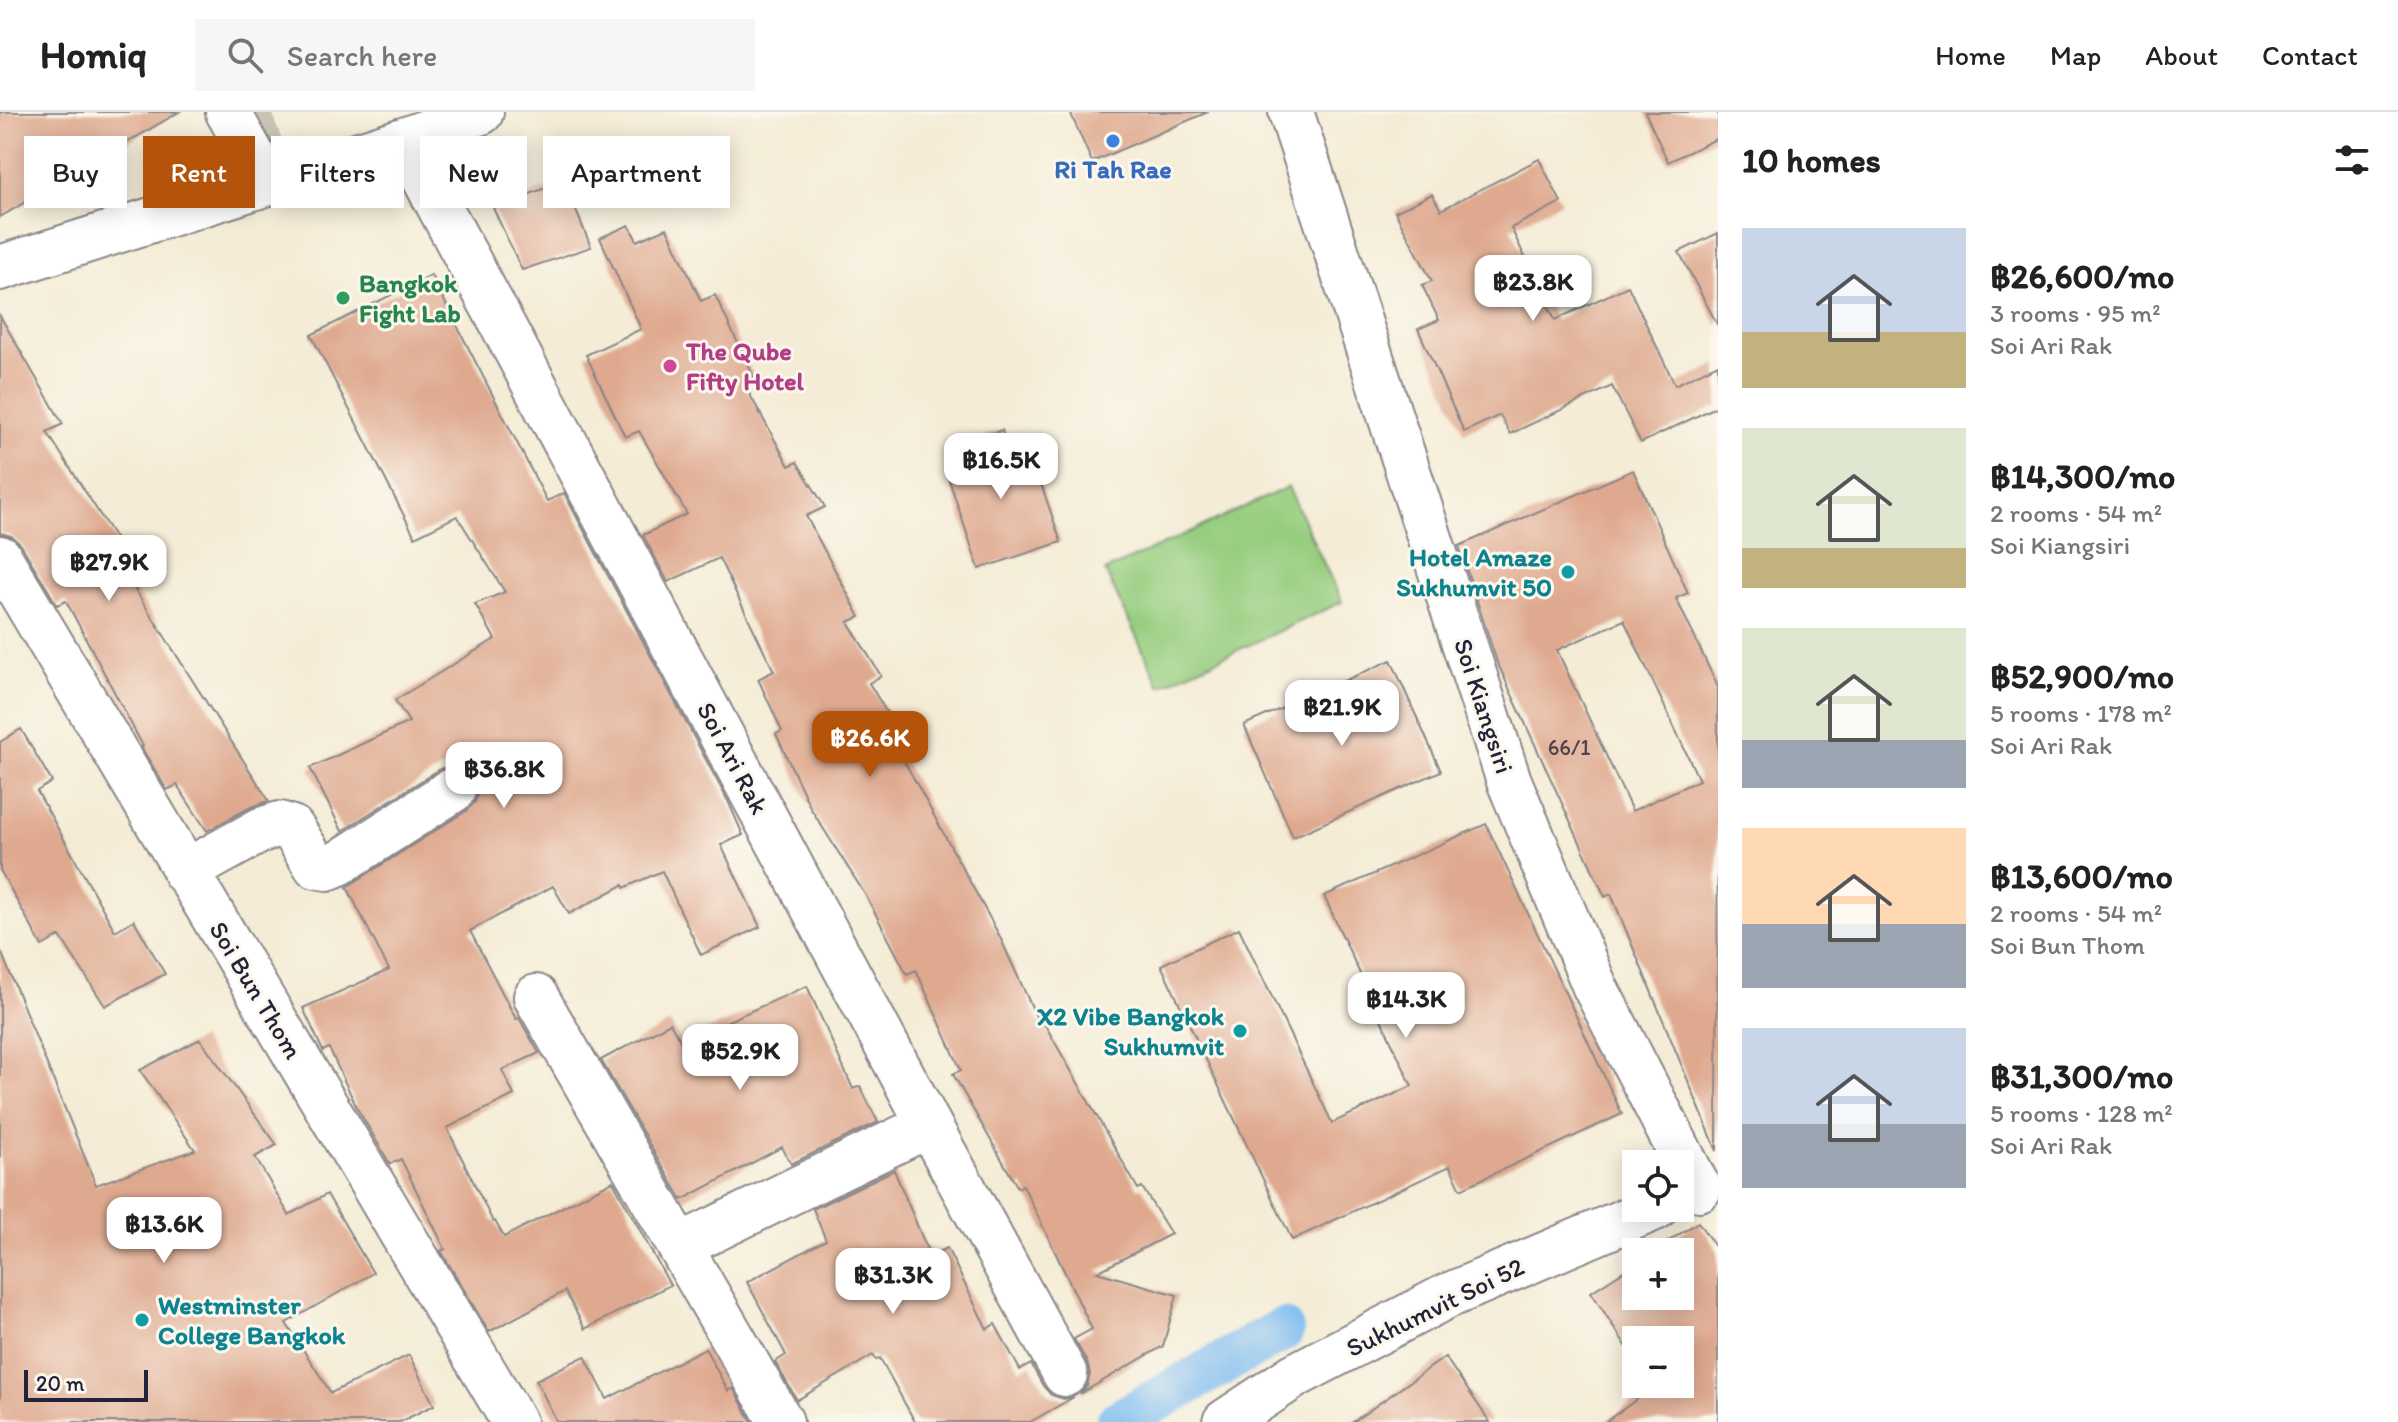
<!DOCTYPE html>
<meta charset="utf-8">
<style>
body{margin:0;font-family:Itim,sans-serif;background:#f6f6f6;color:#222;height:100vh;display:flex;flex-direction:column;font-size:30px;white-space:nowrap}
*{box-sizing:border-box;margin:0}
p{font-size:26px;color:#767676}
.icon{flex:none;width:44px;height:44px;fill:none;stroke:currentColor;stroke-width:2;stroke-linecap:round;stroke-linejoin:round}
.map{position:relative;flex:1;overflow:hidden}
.details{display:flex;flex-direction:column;background:#fff;width:680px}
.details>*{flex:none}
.guide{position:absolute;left:24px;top:24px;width:760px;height:72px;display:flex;gap:16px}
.buttons{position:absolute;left:1622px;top:1038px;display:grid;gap:16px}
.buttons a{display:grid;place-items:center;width:72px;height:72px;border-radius:0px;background:#fff;box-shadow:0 4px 20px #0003;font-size:40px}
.scale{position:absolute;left:24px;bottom:20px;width:124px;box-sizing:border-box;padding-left:8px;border:4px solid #22223b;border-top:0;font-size:22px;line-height:28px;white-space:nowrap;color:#22223b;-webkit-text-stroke:6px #fbf7ec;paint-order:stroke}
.price{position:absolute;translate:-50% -68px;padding:0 18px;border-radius:16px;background:#fff;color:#222;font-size:26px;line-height:52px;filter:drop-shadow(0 2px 4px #0008)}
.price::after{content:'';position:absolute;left:50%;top:48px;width:24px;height:18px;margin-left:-12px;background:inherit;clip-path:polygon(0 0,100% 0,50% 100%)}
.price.active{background:#b45309;color:#fff}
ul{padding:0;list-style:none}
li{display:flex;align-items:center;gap:24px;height:200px;padding:0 24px}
li span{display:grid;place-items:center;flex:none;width:224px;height:160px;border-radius:0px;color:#555}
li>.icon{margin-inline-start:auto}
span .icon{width:96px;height:96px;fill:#fffc;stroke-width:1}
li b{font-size:34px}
h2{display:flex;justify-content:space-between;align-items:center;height:96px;padding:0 24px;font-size:34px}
.chip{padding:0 28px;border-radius:0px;background:#fff;box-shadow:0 4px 20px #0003;font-size:28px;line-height:72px}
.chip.active{background:#b45309;color:#fff}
header{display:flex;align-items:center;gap:48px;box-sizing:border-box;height:112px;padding:0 40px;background:#fff;border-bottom:2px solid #e0e0e0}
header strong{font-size:38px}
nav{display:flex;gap:44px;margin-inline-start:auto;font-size:28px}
.search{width:560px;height:72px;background:#f6f6f6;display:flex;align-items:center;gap:20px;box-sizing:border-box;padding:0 28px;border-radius:0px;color:#767676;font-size:30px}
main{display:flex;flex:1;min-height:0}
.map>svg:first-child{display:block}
.green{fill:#96cd7e;stroke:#5c785c;stroke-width:2}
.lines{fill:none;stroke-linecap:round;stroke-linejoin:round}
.canal{stroke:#7bbbf0;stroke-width:44}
.building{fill:#dfa98f;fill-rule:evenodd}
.minor-tunnel{stroke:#cac4b7;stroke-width:44;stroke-dasharray:44 22;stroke-linecap:butt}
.minor-casing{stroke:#8b8788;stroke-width:48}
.minor{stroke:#fff;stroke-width:44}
.shop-dot{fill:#3f7fe0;stroke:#fbf7ec;stroke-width:3}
.leisure-dot{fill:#2e9e5b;stroke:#fbf7ec;stroke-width:3}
.hotel-dot{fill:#d1479c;stroke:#fbf7ec;stroke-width:3}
.culture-dot{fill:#0f9aa8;stroke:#fbf7ec;stroke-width:3}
.labels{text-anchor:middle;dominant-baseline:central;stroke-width:6;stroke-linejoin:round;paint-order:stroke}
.number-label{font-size:22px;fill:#514450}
.shop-label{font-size:26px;font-weight:bold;fill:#366cbe;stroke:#fbf7ec}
.leisure-label{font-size:26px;font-weight:bold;fill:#27864d;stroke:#fbf7ec;text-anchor:start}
.hotel-label{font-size:26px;font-weight:bold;fill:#b23c85;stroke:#fbf7ec;text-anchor:start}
.culture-label{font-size:26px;font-weight:bold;fill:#0d838f;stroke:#fbf7ec;text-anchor:end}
.street-label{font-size:26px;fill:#22223b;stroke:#fbf7ec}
</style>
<header>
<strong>Homiq</strong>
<div class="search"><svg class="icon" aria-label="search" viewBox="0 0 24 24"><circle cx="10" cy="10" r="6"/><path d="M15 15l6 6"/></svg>Search here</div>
<nav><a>Home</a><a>Map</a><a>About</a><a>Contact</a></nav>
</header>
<main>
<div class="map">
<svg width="1718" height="1310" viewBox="0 0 1718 1310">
<rect width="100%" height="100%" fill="#fbf7ec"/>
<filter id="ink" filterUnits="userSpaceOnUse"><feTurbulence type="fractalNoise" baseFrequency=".0125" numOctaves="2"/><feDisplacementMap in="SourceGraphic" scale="16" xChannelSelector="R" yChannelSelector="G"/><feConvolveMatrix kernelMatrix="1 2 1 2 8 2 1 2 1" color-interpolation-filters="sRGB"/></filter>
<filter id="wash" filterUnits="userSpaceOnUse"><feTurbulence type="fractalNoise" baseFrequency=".006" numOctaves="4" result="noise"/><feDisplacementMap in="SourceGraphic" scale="32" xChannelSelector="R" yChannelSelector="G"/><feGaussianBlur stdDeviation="1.8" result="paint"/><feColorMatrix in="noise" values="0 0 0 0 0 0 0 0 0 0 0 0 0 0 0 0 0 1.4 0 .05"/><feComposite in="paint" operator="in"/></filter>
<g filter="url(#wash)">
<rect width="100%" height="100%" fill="#f4ecd6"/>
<path class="green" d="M1288,375L1342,490L1160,574L1105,459Z"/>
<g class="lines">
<path class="canal" d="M1118,1310L1282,1218"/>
</g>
<g id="blocks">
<g class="building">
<path d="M0,0H179L0,105Z"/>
<path d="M1070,0H1208L1092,50Z"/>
<path d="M1645,0H1718V26L1668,50Z"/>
<path d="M1539,47L1561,90L1511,116L1555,208L1628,174L1675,273L1718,252V294L1641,331L1612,274L1510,322L1500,303L1464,320L1418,217L1439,208L1422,173L1432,169L1395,100L1432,82L1441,98Z"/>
<path d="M564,69L591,135L522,158L493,96Z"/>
<path d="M629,113L637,129L667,116L701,189L715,183L754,265L743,270L789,354L797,350L825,395L806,404L860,505L848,510L881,564L869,571L898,619L890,623L999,823L1040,913L1044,911L1138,1077L1142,1075L1171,1122L1097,1160L1177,1183L1163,1234L1080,1282L1087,1274L1090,1262L1087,1250L1074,1227L1092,1217L1023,1073L1018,1076L953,962L961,958L916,858L907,862L866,784L811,697L776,622L782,619L758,567L774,559L719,446L668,470L643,423L687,402L639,319L625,325L586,243L641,217L600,126Z"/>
<path d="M1718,121V214L1679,140Z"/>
<path d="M431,163L547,389L564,381L729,691L743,723L721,733L760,815L701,843L662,759L624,776L623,773L569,802L553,774L470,819L516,907L519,906L539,941L502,958L514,983L447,1016L493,1110L495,1109L504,1125L613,1069L670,1173L585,1217L565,1179L489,1220L441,1139L445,1137L401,1047L390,1052L357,996L329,936L323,939L303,896L389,858L347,775L466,699L475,690L478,678L474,665L465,656L451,653L440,657L342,719L310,656L409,610L395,588L495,527L475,492L505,480L457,404L415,425L311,223Z"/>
<path d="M0,204L63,312L47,320L135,457L125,462L269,689L249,696L207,719L177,673L167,678L141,635L143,634L66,489L57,493L21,433L11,424L0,421Z"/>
<path d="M1002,318L1009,340L1028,334L1061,430L979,457L946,359L965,353L957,333Z"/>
<path d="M1633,358L1688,481L1676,486L1718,575L1717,1039L1611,782L1605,785L1497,550L1459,434ZM1624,508L1699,668L1632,699L1557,538Z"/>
<path d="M1391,548L1441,659L1293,725L1244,613Z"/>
<path d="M21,617L52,670L37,679L115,819L134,808L165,862L105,894L60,824L42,834L0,758V630Z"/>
<path d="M1486,712L1622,1002L1461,1077L1450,1054L1292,1128L1161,853L1239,816L1332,1011L1412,974L1324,784Z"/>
<path d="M0,837L96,1073L195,1038L140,958L200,927L277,1033L255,1045L289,1103L327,1082L373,1161L286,1211L331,1281L409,1243L434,1293L400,1310H0Z"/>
<path d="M807,874L853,977L860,974L878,1010L791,1052L782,1035L682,1088L601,948L670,911L681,930Z"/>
<path d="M894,1058L930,1144L947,1136L987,1217L995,1212L1020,1258L1031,1252L1043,1274L1051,1283L1064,1287L1074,1285L1030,1310H915L880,1246L876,1248L873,1243L797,1288L775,1250L786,1243L747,1170L826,1128L813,1097Z"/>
<path d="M1698,1110L1718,1139V1310H1605L1653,1276L1651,1272H1680V1228H1636V1249L1591,1180L1636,1151V1184H1680V1140H1652Z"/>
<path d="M705,1236L728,1279L733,1276L752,1310H557L536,1268L585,1244L607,1287Z"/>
<path d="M1445,1245L1490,1310H1353Z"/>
</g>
</g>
</g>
<g filter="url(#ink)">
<use href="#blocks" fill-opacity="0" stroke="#8b8788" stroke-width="2"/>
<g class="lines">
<path class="minor-tunnel" d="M261,18L276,12"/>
<g class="minor-casing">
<g id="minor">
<path d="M228,0L268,71"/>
<path d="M1291,0L1509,669L1595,875L1699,1077"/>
<path d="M404,28L929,1013L1065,1262"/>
<path d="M0,156L404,28L481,0"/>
<path d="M0,446L514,1310"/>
<path d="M185,760L261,718L280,712L292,716L316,754L327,756L339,751L453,678"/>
<path d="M536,885L781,1310"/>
<path d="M680,1134L929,1013"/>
<path d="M1225,1310L1294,1264L1445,1185L1655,1096"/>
</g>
</g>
<use href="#minor" class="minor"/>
</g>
</g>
<circle class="shop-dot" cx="1113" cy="29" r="8"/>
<circle class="leisure-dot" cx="343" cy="186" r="8"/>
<circle class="hotel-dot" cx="670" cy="254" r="8"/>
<g class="culture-dot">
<circle cx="1568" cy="460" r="8"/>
<circle cx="1240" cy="919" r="8"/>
<circle cx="142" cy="1208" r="8"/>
</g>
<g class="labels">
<g class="number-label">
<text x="1569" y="635">66/1</text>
</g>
<g class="shop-label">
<text x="1113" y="57">Ri Tah Rae</text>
</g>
<g class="leisure-label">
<text x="359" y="171">Bangkok<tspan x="359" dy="30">Fight Lab</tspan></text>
</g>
<g class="hotel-label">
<text x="686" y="239">The Qube<tspan x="686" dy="30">Fifty Hotel</tspan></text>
</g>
<g class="culture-label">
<text x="1552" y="445">Hotel Amaze<tspan x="1552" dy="30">Sukhumvit 50</tspan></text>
<text x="1224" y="904">X2 Vibe Bangkok<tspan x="1224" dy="30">Sukhumvit</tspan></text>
<text x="158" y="1193" text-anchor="start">Westminster<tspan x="158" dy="30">College Bangkok</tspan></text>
</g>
<g class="street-label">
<text transform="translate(1484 594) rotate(72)">Soi Kiangsiri</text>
<text transform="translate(733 646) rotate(62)">Soi Ari Rak</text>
<text transform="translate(256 878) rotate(59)">Soi Bun Thom</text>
<text transform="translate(1435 1195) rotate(-26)">Sukhumvit Soi 52</text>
</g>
</g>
</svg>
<div class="buttons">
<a><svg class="icon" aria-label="locate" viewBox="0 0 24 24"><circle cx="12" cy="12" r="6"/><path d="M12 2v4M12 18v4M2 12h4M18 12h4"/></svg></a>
<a>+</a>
<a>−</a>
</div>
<div class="scale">20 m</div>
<b class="price" style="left:1533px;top:211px">฿23.8K</b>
<b class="price" style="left:1001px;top:389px">฿16.5K</b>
<b class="price" style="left:109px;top:491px">฿27.9K</b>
<b class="price" style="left:1342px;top:636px">฿21.9K</b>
<b class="price active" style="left:870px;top:667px">฿26.6K</b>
<b class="price" style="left:504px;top:698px">฿36.8K</b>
<b class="price" style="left:1406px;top:928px">฿14.3K</b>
<b class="price" style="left:740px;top:980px">฿52.9K</b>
<b class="price" style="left:164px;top:1153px">฿13.6K</b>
<b class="price" style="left:893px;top:1204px">฿31.3K</b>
<div class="guide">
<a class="chip">Buy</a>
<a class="chip active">Rent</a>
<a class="chip">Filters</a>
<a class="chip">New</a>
<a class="chip">Apartment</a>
</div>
</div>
<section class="details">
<h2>10 homes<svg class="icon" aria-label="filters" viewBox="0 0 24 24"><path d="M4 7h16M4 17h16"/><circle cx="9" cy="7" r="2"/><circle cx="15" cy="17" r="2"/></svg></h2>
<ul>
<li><span style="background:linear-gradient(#c9d6e8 65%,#c2b280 0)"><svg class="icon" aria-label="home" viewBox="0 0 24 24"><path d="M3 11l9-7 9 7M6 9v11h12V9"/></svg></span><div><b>฿26,600/mo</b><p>3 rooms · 95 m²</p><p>Soi Ari Rak</p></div></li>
<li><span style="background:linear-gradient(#dfe7d0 75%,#c2b280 0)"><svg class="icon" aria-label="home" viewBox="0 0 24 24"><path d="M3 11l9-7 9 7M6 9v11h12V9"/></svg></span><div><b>฿14,300/mo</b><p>2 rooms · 54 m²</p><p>Soi Kiangsiri</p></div></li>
<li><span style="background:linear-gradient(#dfe7d0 70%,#9aa5b1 0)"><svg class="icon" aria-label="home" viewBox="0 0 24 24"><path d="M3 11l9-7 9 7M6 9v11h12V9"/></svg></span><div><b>฿52,900/mo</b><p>5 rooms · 178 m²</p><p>Soi Ari Rak</p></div></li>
<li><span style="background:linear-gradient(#ffd9b3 60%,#9aa5b1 0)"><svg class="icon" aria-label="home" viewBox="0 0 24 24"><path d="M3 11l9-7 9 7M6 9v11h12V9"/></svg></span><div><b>฿13,600/mo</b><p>2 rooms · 54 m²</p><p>Soi Bun Thom</p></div></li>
<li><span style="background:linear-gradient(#c9d6e8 60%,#9aa5b1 0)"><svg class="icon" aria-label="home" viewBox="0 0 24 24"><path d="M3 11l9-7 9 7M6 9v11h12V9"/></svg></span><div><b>฿31,300/mo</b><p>5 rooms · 128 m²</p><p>Soi Ari Rak</p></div></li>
</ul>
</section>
</main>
